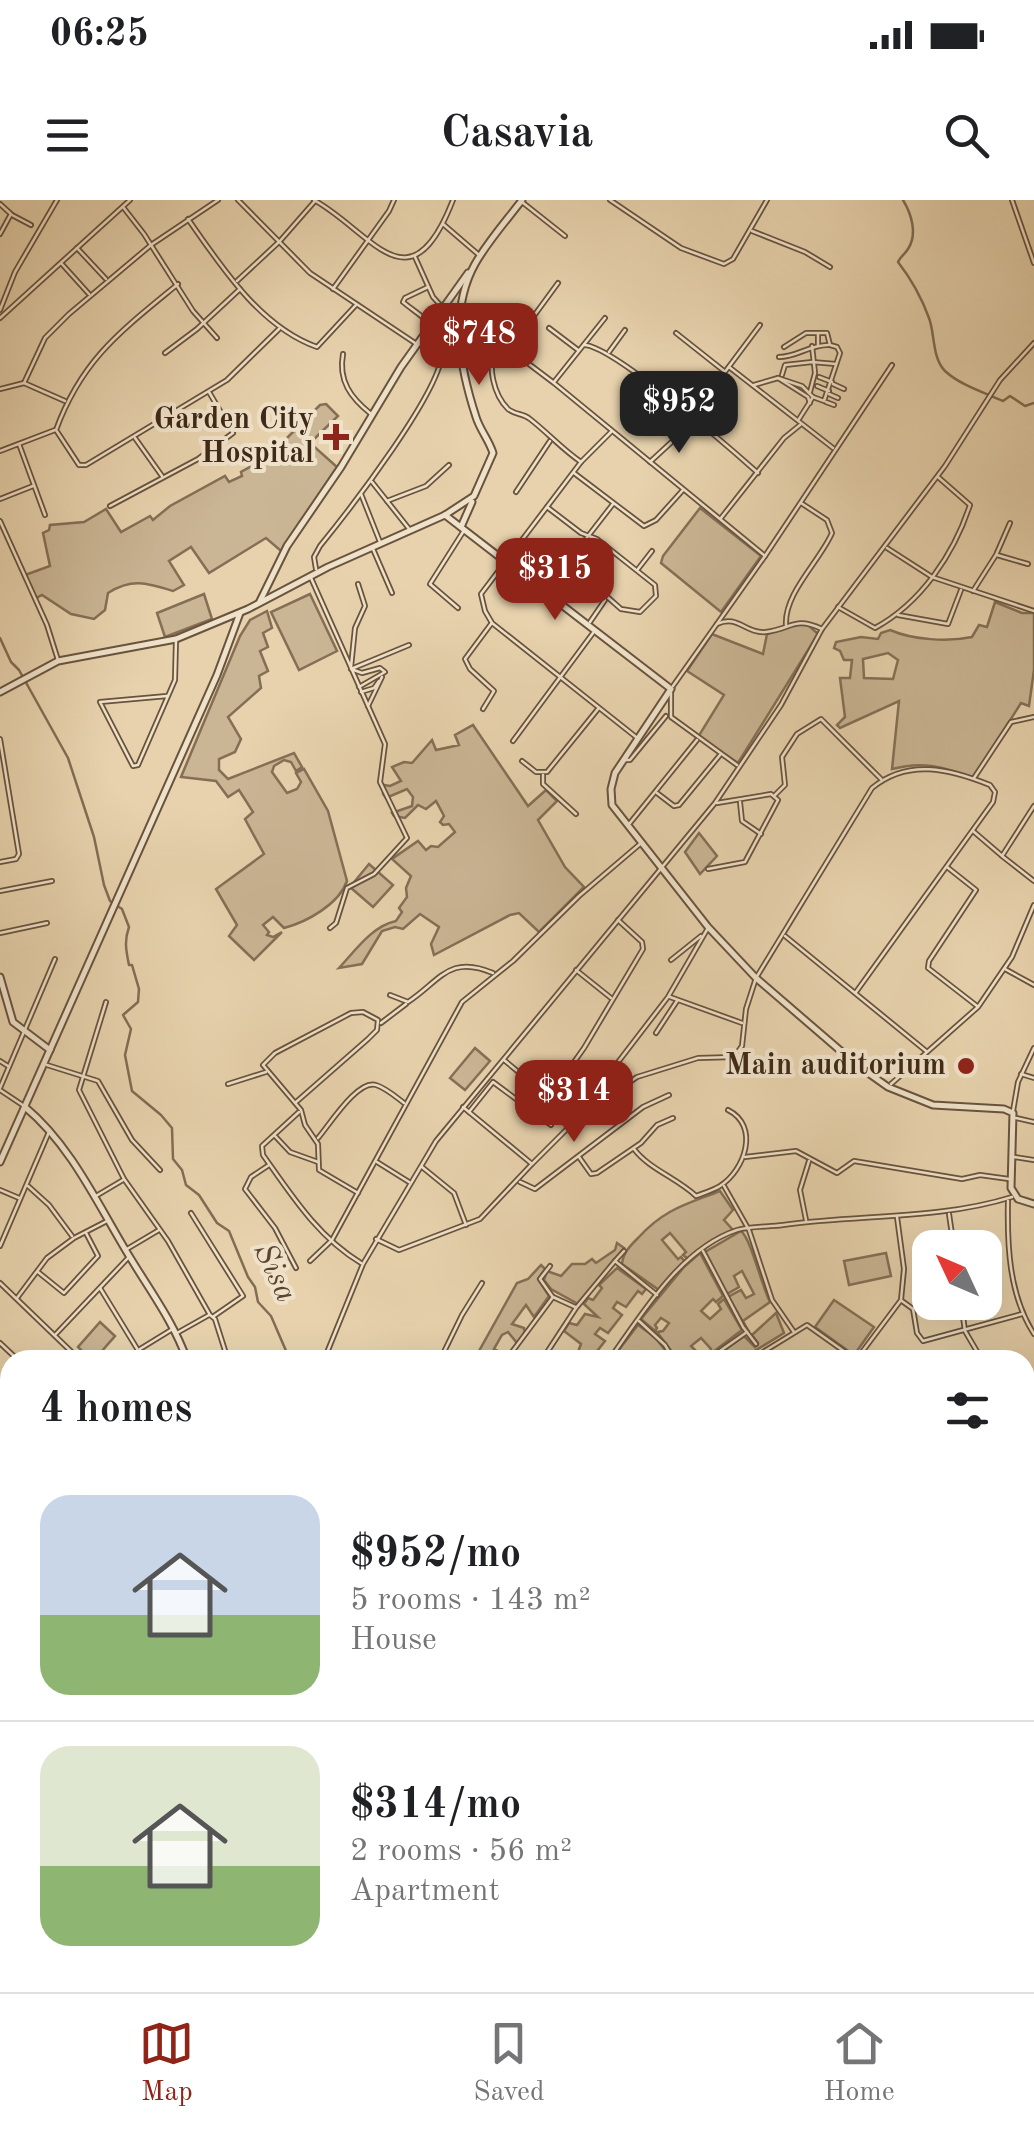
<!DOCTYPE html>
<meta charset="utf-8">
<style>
body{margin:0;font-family:"Old Standard TT",serif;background:#f2f2f2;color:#202124;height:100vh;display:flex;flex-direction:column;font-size:38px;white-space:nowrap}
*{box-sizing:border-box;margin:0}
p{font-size:32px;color:#757577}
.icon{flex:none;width:55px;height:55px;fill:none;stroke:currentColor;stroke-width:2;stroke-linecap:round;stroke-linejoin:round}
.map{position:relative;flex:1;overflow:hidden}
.side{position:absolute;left:0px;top:1150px;width:1035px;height:642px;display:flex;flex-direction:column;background:#fff;border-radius:30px 30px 0 0;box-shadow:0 10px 40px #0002}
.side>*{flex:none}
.needle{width:65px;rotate:314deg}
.controls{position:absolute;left:912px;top:1030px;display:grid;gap:20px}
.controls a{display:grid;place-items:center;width:90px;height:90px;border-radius:20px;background:#fff;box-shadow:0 10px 40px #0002;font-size:50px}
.price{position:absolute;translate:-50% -85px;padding:0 22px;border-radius:20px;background:#8f2418;color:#fff;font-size:32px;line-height:65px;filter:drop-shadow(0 2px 5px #0008)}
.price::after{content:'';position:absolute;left:50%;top:60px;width:30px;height:22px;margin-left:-15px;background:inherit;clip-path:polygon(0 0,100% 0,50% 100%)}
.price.selected{background:#222;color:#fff}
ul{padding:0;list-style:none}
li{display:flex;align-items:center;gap:30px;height:250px;padding:0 40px}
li+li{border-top:2px solid #e0e0e0}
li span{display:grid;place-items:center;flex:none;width:280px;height:200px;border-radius:30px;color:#555}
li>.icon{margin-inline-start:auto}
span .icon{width:120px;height:120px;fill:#fffc;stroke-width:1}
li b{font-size:42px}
h2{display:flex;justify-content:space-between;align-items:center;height:120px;padding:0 40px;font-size:42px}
.status{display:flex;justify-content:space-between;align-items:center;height:70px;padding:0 50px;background:#fff;direction:ltr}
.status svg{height:28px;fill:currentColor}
header{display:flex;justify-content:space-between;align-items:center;height:130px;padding:0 40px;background:#fff;font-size:45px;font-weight:700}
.dock{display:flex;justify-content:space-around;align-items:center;height:140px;border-top:2px solid #e0e0e0;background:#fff;font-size:28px;color:#757577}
.dock a{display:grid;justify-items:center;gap:5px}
.dock .selected{color:#8f2418}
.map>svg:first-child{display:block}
.green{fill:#cab594;stroke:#846f56;stroke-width:2.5;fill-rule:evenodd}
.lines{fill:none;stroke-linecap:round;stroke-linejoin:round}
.stream{stroke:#826c53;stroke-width:2.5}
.minor-casing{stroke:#69533d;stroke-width:6}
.tertiary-casing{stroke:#69533d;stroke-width:9}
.trunk-casing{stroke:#3f2918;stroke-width:11}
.minor{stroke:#efe2ca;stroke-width:2.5}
.tertiary{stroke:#efe2ca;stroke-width:5}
.trunk{stroke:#e7d2ad;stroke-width:8}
.poi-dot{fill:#8f2418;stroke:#efe2ca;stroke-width:4}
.labels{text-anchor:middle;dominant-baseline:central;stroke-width:8;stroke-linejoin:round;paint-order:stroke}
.poi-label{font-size:30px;font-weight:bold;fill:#3f2918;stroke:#efe2ca;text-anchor:end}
.water-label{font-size:32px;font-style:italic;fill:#5b4530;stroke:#efe2ca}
</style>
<div class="status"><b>06:25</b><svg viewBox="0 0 49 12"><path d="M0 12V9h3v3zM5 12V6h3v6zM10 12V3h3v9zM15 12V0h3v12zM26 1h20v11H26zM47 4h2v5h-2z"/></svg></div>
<header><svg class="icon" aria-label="menu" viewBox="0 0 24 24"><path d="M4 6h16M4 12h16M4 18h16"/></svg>Casavia<svg class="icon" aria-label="search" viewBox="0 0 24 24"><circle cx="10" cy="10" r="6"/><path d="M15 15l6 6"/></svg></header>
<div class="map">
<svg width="1034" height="1792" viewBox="0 0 1034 1792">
<rect width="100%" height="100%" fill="#e7d2ad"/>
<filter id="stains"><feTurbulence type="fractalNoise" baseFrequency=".002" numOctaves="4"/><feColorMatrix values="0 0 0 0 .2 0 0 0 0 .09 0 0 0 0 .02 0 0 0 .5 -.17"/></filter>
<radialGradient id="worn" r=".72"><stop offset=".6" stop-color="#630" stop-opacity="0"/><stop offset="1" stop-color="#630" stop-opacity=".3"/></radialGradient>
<g class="green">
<path d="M326,204L338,216L310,243L337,267L281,351L266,338L209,373L191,347L169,361L184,385L173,391C147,383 132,378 108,393L105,410L94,419L71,414L42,395L36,398L25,375L50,366L43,333L49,330L50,325L84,322L106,309L121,332L150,316L153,320L170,306L225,276L229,282L242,276L241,272L268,257L320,205Z"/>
<path d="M700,308L761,356L721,412L661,363L663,356Z"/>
<path d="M204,394L212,419L165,437L157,413Z"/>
<path d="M310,394L337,451L299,470L271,412Z"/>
<path d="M995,402L1022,413H1034V470L1029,506L1021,503L973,579C945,566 922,561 892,569L899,501L840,528L837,525L845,517L840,478H850L852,460H844L840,451L834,448L836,442L861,437L878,439L881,433L890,430C913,440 948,442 972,437L979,425L987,427ZM888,453L898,460L893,479L864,478L863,459Z"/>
<path d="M267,411L272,428L263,433L268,447L260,451L268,471L259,476L261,488L228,517L241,539L235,552L219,559V570L228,579L294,553L302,567L296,571L291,562L284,560L274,566L272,572L287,593L297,589L301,582L296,573L304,569L328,611L347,681C339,704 307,722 284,728L273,717L263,725L269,732L267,735L273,737L282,732L254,760L229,736L237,725L216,689L264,654L245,619L253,612L239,590L228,597L216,581L181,577L240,436L250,420Z"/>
<path d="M807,424L818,434L738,563L698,537L724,495L687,471L712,434L763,454L767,434L793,425Z"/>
<path d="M473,525L528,606L546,590L557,601L538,620L565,667L584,687L539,732L519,713L510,715L434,755L431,744L439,727L420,714L403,729L395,727L382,731L362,764L339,768C355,751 372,726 396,721L402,712L399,708L407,697L406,688L411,676L392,659L418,641L426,650L431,646L438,647L455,632L449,624L443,625L440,622L444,616L436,601L426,609L418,605L405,618L394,616L392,613L412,606L413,597L407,589L386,598L383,594L384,585L390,586L401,581L392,567L404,562L412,563L432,540L436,550L459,545L455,535Z"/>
<path d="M699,633L717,656L700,674L685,652Z"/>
<path d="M369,664L393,685L373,707L350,687Z"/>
<path d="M475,848L490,861L465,890L450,878Z"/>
<path d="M720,991L733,1010L724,1020L733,1030L688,1059L683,1055L686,1052L670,1033L662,1040L678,1059L681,1057L685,1062L659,1090L622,1064C623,1053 630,1046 638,1038C664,1009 687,1004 720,991Z"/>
<path d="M741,1031C751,1039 761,1084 770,1102L743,1121L749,1132L728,1097L741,1090L746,1098L754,1094L742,1071L734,1076L739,1087L727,1094L705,1052Z"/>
<path d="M617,1043L624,1048L578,1104L551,1089L544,1080L547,1071L561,1076L572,1064H585L592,1059L596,1063L615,1050Z"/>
<path d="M700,1053L723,1096L716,1102L713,1099L701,1111L710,1119L721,1109L718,1104L724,1099L742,1130L709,1155L711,1149L701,1138L691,1146L702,1157L705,1155L703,1160H678L657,1132L663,1131L669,1123L661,1118L655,1125L657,1128L655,1131L641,1119L684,1067Z"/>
<path d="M886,1053L891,1076L849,1085L844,1061Z"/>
<path d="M541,1065L545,1069L538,1079L549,1096L534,1117L526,1105L512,1124L524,1128L525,1134L517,1143L508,1132L502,1135L494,1149L506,1155L502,1160H474L517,1083L528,1079Z"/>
<path d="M617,1068L646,1089L642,1094L638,1091L626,1107L617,1102L613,1108L622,1115L608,1133L600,1128L595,1134L605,1141L590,1160L578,1152L581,1144L564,1131L569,1123L577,1125L585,1114L598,1117L584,1104L588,1098L593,1100L602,1088L599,1085Z"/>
<path d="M834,1100L874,1127L854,1155L815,1127Z"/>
<path d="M776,1113L784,1133L740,1160H728L725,1154L721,1156L720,1153L744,1136L755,1147L758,1143L752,1135Z"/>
<path d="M100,1122L115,1136L94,1160H91L78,1147Z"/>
<path d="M638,1125L655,1137L665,1150L656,1160H611Z"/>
</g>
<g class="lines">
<g class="stream">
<path d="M903,0C911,13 918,34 908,49C905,54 900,57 898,62C912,80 921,96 929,118C935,134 932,158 945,171C960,185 985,193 1003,201L1010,196L1025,206L1034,203"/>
<path d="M0,438L11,462L19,470L68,558L94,637L104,685L110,701L122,709L129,727C124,741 126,750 129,765H132L139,789L138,802L123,815L131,829L125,855L132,891L161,915L172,928L173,959L182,970L186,985L199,995L217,1023L229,1031L248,1077L255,1087L258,1102L271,1116L290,1160"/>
<path d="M0,1655H10"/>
<path d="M388,1782L391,1792"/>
</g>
<g class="minor-casing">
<g id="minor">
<path d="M238,0L310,73L415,143"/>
<path d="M314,0C373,33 410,111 453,0"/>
<path d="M610,0L681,48L724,64L733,59L767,0"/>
<path d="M1012,0L1034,63"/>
<path d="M522,2L565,36"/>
<path d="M0,4L11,14L0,34"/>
<path d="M123,7L144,34L193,111L217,138"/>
<path d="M12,15L31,25"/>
<path d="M188,19C221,66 260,127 317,147L356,105"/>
<path d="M443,24L479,55"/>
<path d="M752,31L805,52L830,67"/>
<path d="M77,48L106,79"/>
<path d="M415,57L433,97L442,107"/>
<path d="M61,63L89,94"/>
<path d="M237,81L280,41L315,1"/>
<path d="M178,84C121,131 82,159 56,230L79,265H86L227,180L279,129"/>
<path d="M333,89L389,11L394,0"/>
<path d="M0,110L15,72L57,0"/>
<path d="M461,112L475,113L481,119L482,135L499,148L517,155L554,183L765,356"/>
<path d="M0,118L130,0"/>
<path d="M549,128L578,150"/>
<path d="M676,133L724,171"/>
<path d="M584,145C612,145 731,249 758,273"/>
<path d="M784,147L806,133H817"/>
<path d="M497,148C486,165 494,195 508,209C515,215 523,213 530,219C548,233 562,249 581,262"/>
<path d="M509,150L558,83"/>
<path d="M609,152L625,130"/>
<path d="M165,153L197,129L240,89"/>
<path d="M463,153L494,146"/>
<path d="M343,154C338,181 351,198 371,214"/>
<path d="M779,157C797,157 809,145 828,145"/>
<path d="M729,167L833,248"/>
<path d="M782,175L785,165L812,162L836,164"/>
<path d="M819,177L832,182"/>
<path d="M778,178L802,186L813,197L799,219"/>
<path d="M554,182L605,118"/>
<path d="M24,183L45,138L69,114L151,45L218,0"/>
<path d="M833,184L844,189"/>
<path d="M754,185L778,178L808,197L810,203"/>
<path d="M817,186L829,191"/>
<path d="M0,189L24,183L65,201"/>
<path d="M810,192L815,173L812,146"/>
<path d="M829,194L838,198"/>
<path d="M813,197L824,201L840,153L837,147L830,145L827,133H818V145"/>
<path d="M826,202L834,205"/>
<path d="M692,216L760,125"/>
<path d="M611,232L581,262L481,394L485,411L492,423L636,537"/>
<path d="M135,238L162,276"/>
<path d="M19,244L45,315"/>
<path d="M0,251L55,230"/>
<path d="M650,262L690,225L697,223"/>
<path d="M574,273L644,326L656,320L683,290"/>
<path d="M372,282L410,330"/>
<path d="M516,292L550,241"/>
<path d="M361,294L380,342"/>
<path d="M0,299L33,286"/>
<path d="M387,301L426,286L449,265"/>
<path d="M110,306L198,259L233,233L209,192"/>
<path d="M547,307L581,333L597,339L655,385L656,396L640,412L621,409L568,362L613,304"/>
<path d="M721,318L784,238L800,225"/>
<path d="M0,321L47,425L58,460"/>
<path d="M887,348L932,377L1034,411"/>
<path d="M373,349L392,393"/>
<path d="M997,355L1028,364"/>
<path d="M316,369L314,357L320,346C346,314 448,184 442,148C438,124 420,116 403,102L405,98L428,87"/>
<path d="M638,369L652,351"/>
<path d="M311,378L385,544L380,582L407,638L374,674L347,688L336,723L330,728"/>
<path d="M973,391L996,355L1010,323"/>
<path d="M838,407L875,428C921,403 954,354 970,305L938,277"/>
<path d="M458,408L430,384L463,332"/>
<path d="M898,415L948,424L961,390"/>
<path d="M590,422L605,400"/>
<path d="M717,424C737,414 746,434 766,432C792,429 794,416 822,429"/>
<path d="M786,425C784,393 820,361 832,333L827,320L801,303"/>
<path d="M351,467L355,428L365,406L358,384"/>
<path d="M673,486L765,356L892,165"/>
<path d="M359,487L385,472L380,468L362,473L351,469L409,445"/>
<path d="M361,492L374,488L379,481"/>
<path d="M671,493V517L737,565"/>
<path d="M167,496L100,502L133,566L138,565L175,480L176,440"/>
<path d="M368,506L382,477"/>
<path d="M483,509L494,491L470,469L465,459L491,424"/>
<path d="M513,541L593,433"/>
<path d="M625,560H630L666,516"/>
<path d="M522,561L536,572H547L598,509"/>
<path d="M543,575V584L576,614"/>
<path d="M974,578L1011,522L1034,517"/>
<path d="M657,593L674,606L679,605L720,555"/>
<path d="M775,595L785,585L782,557L797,534L821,519L881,579"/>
<path d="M740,602L742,621L761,634"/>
<path d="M1034,606L1002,656L1034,681"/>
<path d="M630,623L697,540"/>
<path d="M973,631L1001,655"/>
<path d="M0,662L16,659L19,654L0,539"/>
<path d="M947,667L976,690L929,761L928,768L977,806"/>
<path d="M708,669L745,662L778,600L771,594L717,603"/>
<path d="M0,691L52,681"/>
<path d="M0,733L47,723"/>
<path d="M785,736L926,851"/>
<path d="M671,760L701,736"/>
<path d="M1005,769L1034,785"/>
<path d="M576,770L611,798"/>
<path d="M390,795L408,802C440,781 449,754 493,773"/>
<path d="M670,797L742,823"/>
<path d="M106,802L79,890L124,979L168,1041L210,1115L215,1119L228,1160"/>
<path d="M381,823L406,804"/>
<path d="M656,833L677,801"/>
<path d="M504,860L574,918"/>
<path d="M0,861L8,866"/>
<path d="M47,865L98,881L132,940L160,970"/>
<path d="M1021,874L1034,878"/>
<path d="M228,884L266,872"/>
<path d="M891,884L978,807L1012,757L1034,705"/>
<path d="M599,887L668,797L708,728"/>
<path d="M0,888L55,759"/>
<path d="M0,890L24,906"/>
<path d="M550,896L584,848L643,749L642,742L618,720"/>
<path d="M295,903L368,839L377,830L378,820L363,812L351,813L275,853L263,865L301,910L305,925L318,944L319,970L358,993"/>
<path d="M463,907L469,912L493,882L551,925"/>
<path d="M1013,911L1018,882L1034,848"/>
<path d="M299,912L262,946L263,955C292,996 318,1037 361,1063"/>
<path d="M469,912L532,964L576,920L637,877L698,858L734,857L742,846L746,809L756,778L872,588C908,558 950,569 990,585L995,592L993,602L856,792"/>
<path d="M1016,918L1034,922"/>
<path d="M275,936L290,952L318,962"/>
<path d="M318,938C330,924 358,879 376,885C386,888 396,897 404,903"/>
<path d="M634,949C649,969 677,978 696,996C704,993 714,990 720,986C745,970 760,926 728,910"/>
<path d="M579,957L591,974L597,973L641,943L657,925L673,918"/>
<path d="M745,957L796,951L837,973L854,961L962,979L980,975L1009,979"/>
<path d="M1014,957L1034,960"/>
<path d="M377,962L409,982"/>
<path d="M269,965L251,977L245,989L275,1028L296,1068"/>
<path d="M422,967L454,993L466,1025"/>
<path d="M520,982L535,989L643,907L669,895"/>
<path d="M28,986L49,1005L72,1036"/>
<path d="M724,986L749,1030L772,1100L794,1132"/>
<path d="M0,990L19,998"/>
<path d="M96,996L123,980"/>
<path d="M1008,1001C1007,1046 1009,1095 1034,1134"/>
<path d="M191,1013L243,1096L214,1116"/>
<path d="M949,1014L954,1048"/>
<path d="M806,1020L800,990L809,961"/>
<path d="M376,1039L399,1050L480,1019L531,965"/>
<path d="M0,1046L49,932"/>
<path d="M127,1049L159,1030"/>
<path d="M703,1051L743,1127L756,1144"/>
<path d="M310,1061L332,1040L462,802L513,761L579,696L640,644"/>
<path d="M615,1061L624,1051"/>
<path d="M550,1066L540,1079L552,1096"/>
<path d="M38,1072L64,1093L98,1056L86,1033"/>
<path d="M0,1083L80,1160"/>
<path d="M100,1088L144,1160"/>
<path d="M17,1098L47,1058L74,1038L107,1021"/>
<path d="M902,1101L913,1109L917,1133L923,1141L1022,1114"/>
<path d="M961,1102L965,1131L982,1160"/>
<path d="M639,1121L665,1145L674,1160"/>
<path d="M177,1133L209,1115"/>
<path d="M55,1135L128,1058"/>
<path d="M0,1143L18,1160"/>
<path d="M140,1149L171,1130"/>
<path d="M864,1152L875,1160"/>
<path d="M328,1154L337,1160"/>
<path d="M324,1160L363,1064L436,941L715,603L781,505L822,429L945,266L1000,180L1034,143"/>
<path d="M440,1160L462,1115L482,1083"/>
<path d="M506,1160L553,1097L575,1107"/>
<path d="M542,1160L576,1108L615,1061L657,1095"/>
<path d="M609,1160C642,1114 680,1049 737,1030C750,1026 769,1027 783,1025C860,1014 938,1020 1012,997"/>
<path d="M660,1160L668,1152"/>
<path d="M707,1160L747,1132"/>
<path d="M750,1160L807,1125L855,1159"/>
<path d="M856,1160L901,1100L904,1069L897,1017"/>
<path d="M1025,1186L1034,1192"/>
<path d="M0,1194L10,1204"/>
<path d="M1025,1196L1034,1203"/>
<path d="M1025,1241L1034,1229"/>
<path d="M1025,1270L1034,1277"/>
<path d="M1025,1315L1034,1304"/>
<path d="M1025,1319L1034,1336"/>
<path d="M1025,1343L1034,1341"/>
<path d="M0,1344L1,1343"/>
<path d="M0,1429L10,1434"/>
<path d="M1025,1444L1034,1437"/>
<path d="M1025,1449L1034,1458"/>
<path d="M0,1472L5,1461"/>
<path d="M0,1486L10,1491"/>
<path d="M0,1525L10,1500"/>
<path d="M1025,1530L1034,1539"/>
<path d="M1025,1559L1034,1551"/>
<path d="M1025,1591L1034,1583"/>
<path d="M1025,1627L1034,1619"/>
<path d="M0,1639L10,1636"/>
<path d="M1025,1676L1034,1669"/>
<path d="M0,1677L10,1681"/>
<path d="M0,1700L6,1679"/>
<path d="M1025,1761L1034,1752"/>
<path d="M37,1782L51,1792"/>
<path d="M154,1782L175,1792"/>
<path d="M212,1782L214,1792"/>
<path d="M288,1782L291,1792"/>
<path d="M336,1782L340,1792"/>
<path d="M519,1782L522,1792"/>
<path d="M565,1782L568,1792"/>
<path d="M641,1782L646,1792"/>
<path d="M691,1782L699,1792"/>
<path d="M751,1782L761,1792"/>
<path d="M940,1782L948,1792"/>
<path d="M1021,1782L1028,1792"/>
<path d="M312,1783L317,1792"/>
<path d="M278,1791V1792"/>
<path d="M32,1792L35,1782"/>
<path d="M117,1792L120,1782"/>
<path d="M455,1792L459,1782"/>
<path d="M501,1792L514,1782"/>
<path d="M648,1792L662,1782"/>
<path d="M709,1792L720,1782"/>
<path d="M845,1792L856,1782"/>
<path d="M990,1792L1001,1782"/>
</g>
</g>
<g class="tertiary-casing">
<g id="tertiary">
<path d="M439,114L459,112"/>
<path d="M445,315L671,489L615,573L611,589L612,605L708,727L756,778L857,865L888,887L933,905L1004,909L1013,913L1011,988L1018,999L1034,1004"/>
<path d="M461,327L472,302"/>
<path d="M260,401L287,346L341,267L401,167L468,73"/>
<path d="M0,492L58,461L176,439L248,409L328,367L445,315L474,296L493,253C489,240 480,230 476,217C460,168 449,111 475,64C488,41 507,20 522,0"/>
<path d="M0,777L13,822L50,850"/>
<path d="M25,907C72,946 99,1007 131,1059C151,1092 174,1123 187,1160"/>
<path d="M0,962L217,475L240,413"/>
<path d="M1025,1512L1034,1503"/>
<path d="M0,1617L10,1604"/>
<path d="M1025,1720L1034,1730"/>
</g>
</g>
<g class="trunk-casing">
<g id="trunk">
<path d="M1025,1573L1034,1565"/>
<path d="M1025,1582L1034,1574"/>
<path d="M778,1792L789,1782"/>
<path d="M789,1792L800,1782"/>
</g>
</g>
<use href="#minor" class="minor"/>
<use href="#tertiary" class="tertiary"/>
<use href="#trunk" class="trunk"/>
</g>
<g class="poi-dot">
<path d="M331 222h10v10h10v10h-10v10h-10v-10h-10v-10h10z"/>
<circle cx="966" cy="866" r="10"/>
</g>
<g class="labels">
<g class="poi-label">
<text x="314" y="220">Garden City<tspan x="314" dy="34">Hospital</tspan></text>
<text x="946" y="866">Main auditorium</text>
</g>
<g class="water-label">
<text transform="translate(274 1073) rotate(65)">Sisa</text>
</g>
</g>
<rect width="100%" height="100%" filter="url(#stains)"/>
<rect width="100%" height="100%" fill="url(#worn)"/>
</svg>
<div class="controls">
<a><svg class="needle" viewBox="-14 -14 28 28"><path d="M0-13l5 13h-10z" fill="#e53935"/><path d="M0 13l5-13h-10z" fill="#757577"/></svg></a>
</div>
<b class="price" style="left:479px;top:188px">$748</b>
<b class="price selected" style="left:679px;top:256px">$952</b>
<b class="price" style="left:555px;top:423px">$315</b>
<b class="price" style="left:574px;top:945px">$314</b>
<section class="side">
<h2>4 homes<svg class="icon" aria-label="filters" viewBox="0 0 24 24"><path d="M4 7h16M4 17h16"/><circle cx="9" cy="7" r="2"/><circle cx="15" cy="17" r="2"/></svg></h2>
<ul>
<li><span style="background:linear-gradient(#c9d6e8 60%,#8fb573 0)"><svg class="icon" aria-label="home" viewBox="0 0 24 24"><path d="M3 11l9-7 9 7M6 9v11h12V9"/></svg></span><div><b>$952/mo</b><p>5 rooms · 143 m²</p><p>House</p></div></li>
<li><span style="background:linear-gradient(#dfe7d0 60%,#8fb573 0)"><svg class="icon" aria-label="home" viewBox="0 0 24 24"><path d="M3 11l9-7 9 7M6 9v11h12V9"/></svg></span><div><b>$314/mo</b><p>2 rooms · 56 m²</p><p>Apartment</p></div></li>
</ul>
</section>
</div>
<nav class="dock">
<a class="selected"><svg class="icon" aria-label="map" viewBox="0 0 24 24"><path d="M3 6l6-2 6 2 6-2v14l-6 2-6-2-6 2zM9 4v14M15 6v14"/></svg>Map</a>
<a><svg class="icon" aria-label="saved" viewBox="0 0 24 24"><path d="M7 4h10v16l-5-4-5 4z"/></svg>Saved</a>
<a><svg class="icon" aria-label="home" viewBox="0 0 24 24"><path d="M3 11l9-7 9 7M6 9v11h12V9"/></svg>Home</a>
</nav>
